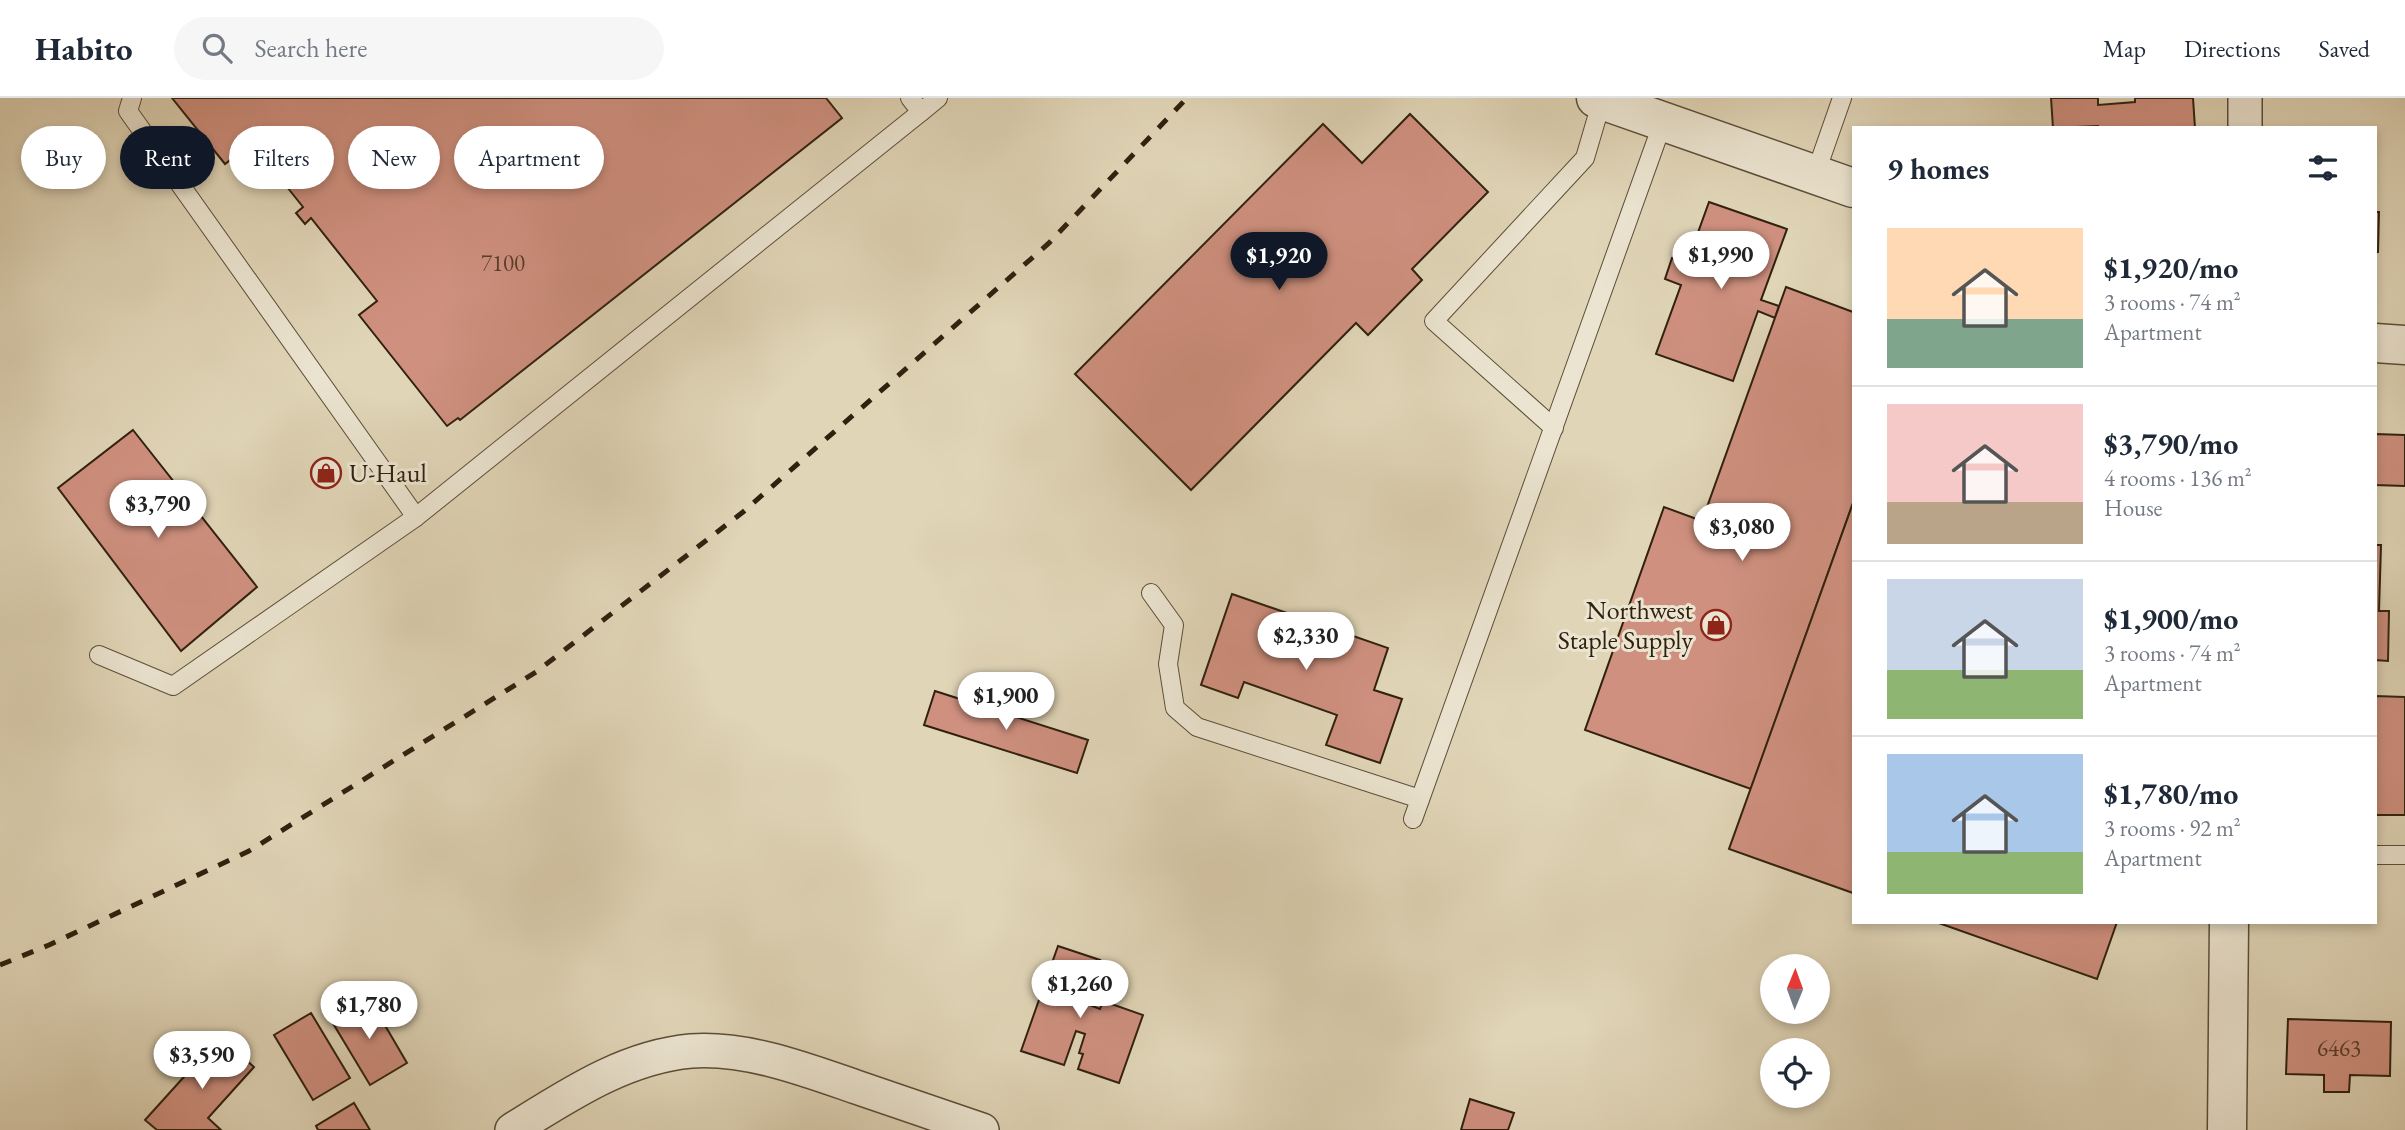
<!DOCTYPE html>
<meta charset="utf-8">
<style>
body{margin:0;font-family:"EB Garamond",serif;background:#f6f6f7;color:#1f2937;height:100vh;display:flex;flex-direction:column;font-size:26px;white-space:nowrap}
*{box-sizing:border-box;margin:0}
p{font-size:23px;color:#747a83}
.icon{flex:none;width:38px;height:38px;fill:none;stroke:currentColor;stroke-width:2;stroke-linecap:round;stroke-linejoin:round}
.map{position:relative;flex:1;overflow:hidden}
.side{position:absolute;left:1852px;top:28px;width:525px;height:798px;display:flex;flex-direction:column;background:#fff;border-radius:0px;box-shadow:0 4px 10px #0003}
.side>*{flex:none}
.hud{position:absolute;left:21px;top:28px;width:665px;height:63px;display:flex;gap:14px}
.needle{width:46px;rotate:1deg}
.tools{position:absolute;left:1760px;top:856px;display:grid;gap:14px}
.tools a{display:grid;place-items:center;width:70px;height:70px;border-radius:50%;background:#fff;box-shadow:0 4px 10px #0003;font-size:35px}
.price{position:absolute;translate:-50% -60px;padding:0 16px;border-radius:24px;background:#fff;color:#222;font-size:23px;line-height:46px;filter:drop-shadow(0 2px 4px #0008)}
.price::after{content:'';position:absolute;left:50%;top:42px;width:21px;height:16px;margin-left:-10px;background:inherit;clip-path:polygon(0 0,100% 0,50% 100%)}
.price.on{background:#111827;color:#fff}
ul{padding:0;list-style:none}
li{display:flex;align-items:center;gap:21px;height:175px;padding:0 35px}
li+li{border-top:2px solid #e0e1e3}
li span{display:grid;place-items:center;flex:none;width:196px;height:140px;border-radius:0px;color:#555}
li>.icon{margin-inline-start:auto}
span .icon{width:84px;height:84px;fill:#fffc;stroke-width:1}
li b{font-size:30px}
h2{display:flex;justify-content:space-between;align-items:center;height:84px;padding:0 35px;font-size:30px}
.pill{padding:0 24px;border-radius:32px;background:#fff;box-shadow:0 4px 10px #0003;font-size:24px;line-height:63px}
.pill.on{background:#111827;color:#fff}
header{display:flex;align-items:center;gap:42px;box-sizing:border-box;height:98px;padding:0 35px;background:#fff;border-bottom:2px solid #e0e1e3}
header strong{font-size:33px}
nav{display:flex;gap:38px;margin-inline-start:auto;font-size:24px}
.search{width:490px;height:63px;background:#f6f6f7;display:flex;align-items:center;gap:18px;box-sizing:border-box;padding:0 24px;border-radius:38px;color:#747a83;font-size:26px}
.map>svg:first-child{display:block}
.building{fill:#cf907f;stroke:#30210f;stroke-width:2}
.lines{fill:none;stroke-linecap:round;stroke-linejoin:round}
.service-casing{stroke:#5c4e39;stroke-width:20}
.minor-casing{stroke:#5c4e39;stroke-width:36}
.tertiary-casing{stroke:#5c4e39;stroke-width:41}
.service{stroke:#ebe4d0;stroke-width:18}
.minor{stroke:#ebe4d0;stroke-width:33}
.tertiary{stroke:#ebe4d0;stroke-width:38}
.rail{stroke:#30210f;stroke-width:5;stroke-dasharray:12 12;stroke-linecap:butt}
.labels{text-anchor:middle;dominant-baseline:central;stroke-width:6;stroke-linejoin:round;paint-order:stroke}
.number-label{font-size:23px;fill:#583d2b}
.poi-label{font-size:26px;fill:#30210f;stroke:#ebe4d0;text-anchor:start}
</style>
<header>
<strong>Habito</strong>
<div class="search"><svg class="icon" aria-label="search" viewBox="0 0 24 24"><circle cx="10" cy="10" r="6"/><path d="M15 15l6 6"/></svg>Search here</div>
<nav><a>Map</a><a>Directions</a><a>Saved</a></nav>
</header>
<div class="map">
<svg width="2405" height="1032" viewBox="0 0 2405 1032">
<rect width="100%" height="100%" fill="#e0d5b7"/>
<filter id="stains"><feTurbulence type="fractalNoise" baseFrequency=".00286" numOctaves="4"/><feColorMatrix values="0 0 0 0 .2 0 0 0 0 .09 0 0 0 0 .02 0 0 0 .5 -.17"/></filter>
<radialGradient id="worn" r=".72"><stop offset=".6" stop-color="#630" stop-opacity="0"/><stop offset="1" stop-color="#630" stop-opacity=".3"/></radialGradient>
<g class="building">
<path d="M172,0H826L842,20L460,322L458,320L447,328L359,217L377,203L311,120L305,126L296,115L303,109L252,45L225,66Z"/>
<path d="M2051,0H2098V7L2135,4V0H2193L2195,30H2099L2098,28L2053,30Z"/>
<path d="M1410,16L1488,94L1412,171L1422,182L1368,237L1356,225L1191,392L1075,276L1323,26L1362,65Z"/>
<path d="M1709,104L1787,131L1761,202L1779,208L1775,220L1758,213L1733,283L1656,256L1681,187L1665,181L1672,160L1687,165Z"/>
<path d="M2375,114H2379L2378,154H2375Z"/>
<path d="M1786,189L1853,214V405L1751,691L1585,632L1664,409L1702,423Z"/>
<path d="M133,332L257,489L181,553L58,390Z"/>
<path d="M2375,336L2405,337V388L2375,387Z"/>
<path d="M1853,405V795L1729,751Z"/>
<path d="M2375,447H2381L2379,513H2389L2388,563L2375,562Z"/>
<path d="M1232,496L1388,550L1374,592L1402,601L1380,665L1326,647L1337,617L1244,584L1238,600L1201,587Z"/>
<path d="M935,593L1088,642L1077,675L924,627Z"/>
<path d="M2375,598L2405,599V717H2375Z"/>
<path d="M1936,824H2117L2097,881Z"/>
<path d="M1058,848L1100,862L1090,890L1097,892L1092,908L1100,911L1103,903L1143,917L1119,985L1078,971L1083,956L1079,955L1085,936L1076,933L1064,967L1021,953Z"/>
<path d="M369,900L407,965L370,987L331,922Z"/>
<path d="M311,915L350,980L313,1002L274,937Z"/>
<path d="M2288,921L2391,924L2390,978L2350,977L2349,994H2324V977L2286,976Z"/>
<path d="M220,939L254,969L208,1020L221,1032H157L145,1022Z"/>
<path d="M1470,1001L1514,1015L1508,1032H1461Z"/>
<path d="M354,1005L370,1032H318L316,1028Z"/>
</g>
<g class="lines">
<g class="service-casing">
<g id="service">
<path d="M132,0L128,13L416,419L921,14L910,0"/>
<path d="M921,14L938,0"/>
<path d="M1815,77L1842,0"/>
<path d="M1554,330L1434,223L1585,60L1602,2"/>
<path d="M1151,495L1174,527L1168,566L1175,610L1197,629L1420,701"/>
<path d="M99,557L173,588L416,419"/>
<path d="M1413,721L1663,24"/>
<path d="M2375,757H2405"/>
</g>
</g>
<g class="minor-casing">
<g id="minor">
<path d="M2245,30V0"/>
<path d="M512,1032C567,998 624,959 691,953C746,949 804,971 856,989C898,1003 940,1018 982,1032"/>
</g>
</g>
<g class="tertiary-casing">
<g id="tertiary">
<path d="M1596,0L1853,90"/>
<path d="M2375,245L2405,247"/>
<path d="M2227,1032L2229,824"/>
</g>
</g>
<use href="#service" class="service"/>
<use href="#minor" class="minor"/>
<use href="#tertiary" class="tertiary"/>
<path class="rail" d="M0,867L49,847L249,753L536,574L743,414L1049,145L1187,0"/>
</g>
<defs>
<g id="shop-ring" transform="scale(1.575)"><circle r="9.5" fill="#ebe4d0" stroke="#8f2418" stroke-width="1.5"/><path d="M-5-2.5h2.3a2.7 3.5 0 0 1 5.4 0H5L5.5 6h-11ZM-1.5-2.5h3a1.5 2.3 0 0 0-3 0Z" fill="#8f2418"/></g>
</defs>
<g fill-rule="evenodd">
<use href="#shop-ring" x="326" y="375"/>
<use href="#shop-ring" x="1716" y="527"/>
</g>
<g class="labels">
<g class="number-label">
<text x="503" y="165">7100</text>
<text x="2339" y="950">6463</text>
</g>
<g class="poi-label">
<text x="349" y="375">U-Haul</text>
<text x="1693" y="512" text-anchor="end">Northwest<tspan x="1693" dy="30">Staple Supply</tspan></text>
</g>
</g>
<rect width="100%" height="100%" filter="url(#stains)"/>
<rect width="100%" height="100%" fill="url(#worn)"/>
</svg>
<div class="tools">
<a><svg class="needle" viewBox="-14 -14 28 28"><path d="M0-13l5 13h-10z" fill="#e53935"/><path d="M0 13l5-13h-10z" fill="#747a83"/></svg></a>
<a><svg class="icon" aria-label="locate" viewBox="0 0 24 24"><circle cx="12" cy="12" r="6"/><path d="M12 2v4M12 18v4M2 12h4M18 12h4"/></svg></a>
</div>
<b class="price" style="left:1721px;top:193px">$1,990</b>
<b class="price on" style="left:1279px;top:194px">$1,920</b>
<b class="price" style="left:158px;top:442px">$3,790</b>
<b class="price" style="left:1742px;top:465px">$3,080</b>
<b class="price" style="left:1306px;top:574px">$2,330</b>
<b class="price" style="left:1006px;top:634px">$1,900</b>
<b class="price" style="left:1080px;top:922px">$1,260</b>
<b class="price" style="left:369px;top:943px">$1,780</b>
<b class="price" style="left:202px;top:993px">$3,590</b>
<div class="hud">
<a class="pill">Buy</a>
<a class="pill on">Rent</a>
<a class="pill">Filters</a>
<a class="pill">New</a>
<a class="pill">Apartment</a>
</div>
<section class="side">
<h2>9 homes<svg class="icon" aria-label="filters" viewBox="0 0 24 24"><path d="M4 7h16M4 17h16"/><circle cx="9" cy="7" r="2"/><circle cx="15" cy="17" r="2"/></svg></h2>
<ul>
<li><span style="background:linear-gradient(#ffd9b3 65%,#7fa58c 0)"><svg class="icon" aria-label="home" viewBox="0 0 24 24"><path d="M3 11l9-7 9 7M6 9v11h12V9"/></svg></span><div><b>$1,920/mo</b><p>3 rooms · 74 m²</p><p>Apartment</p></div></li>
<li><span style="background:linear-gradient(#f6c9c9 70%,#b9a48a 0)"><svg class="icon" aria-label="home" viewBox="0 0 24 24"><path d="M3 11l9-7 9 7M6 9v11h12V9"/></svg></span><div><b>$3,790/mo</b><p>4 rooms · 136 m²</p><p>House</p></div></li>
<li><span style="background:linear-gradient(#c9d6e8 65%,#8fb573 0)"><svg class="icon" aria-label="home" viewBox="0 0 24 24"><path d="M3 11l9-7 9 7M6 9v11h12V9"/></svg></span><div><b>$1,900/mo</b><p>3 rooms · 74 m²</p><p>Apartment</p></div></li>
<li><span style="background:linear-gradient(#a9c7e8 70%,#8fb573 0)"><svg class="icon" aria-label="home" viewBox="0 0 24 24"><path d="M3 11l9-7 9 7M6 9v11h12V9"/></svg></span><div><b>$1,780/mo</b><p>3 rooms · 92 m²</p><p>Apartment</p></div></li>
</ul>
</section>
</div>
